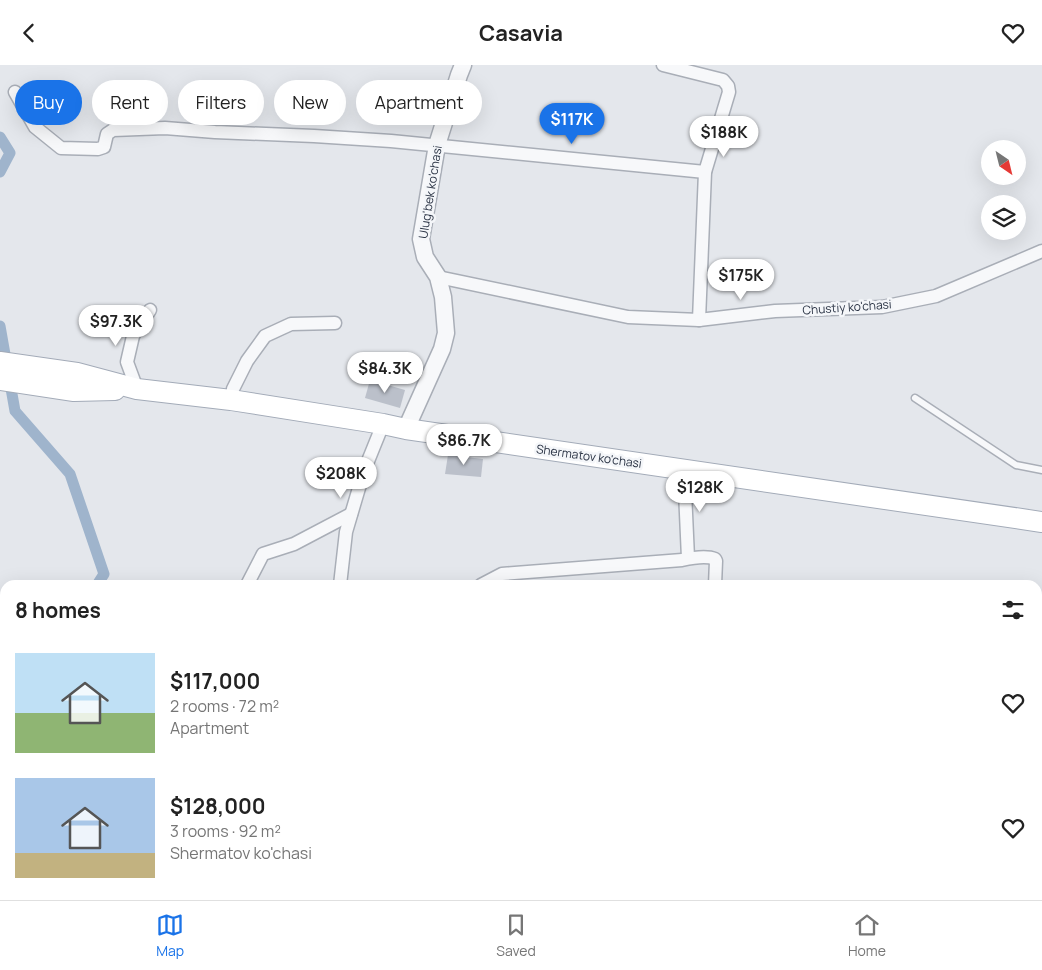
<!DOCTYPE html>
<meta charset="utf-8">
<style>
body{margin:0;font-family:Manrope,sans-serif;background:#f2f2f2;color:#222;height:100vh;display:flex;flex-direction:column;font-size:19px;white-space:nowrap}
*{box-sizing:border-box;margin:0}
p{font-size:16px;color:#767676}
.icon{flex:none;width:28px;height:28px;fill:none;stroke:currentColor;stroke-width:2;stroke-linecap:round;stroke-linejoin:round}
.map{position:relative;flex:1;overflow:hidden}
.details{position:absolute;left:0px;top:515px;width:1042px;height:320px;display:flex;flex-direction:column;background:#fff;border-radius:15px 15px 0 0;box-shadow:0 5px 20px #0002}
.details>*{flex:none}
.top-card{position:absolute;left:15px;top:15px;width:500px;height:45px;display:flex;gap:10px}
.needle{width:32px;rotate:145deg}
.tools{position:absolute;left:981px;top:75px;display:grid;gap:10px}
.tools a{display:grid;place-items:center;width:45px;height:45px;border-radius:50%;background:#fff;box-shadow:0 5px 20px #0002;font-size:25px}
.price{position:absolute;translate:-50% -42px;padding:0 11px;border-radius:18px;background:#fff;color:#222;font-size:16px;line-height:32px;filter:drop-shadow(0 1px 2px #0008)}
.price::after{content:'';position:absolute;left:50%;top:30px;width:15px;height:11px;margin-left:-8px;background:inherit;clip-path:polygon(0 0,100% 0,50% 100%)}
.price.active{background:#1a73e8;color:#fff}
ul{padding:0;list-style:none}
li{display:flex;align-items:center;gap:15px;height:125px;padding:0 15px}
li span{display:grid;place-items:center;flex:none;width:140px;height:100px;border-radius:0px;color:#555}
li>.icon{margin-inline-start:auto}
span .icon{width:60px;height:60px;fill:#fffc;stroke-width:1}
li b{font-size:21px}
h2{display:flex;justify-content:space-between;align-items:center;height:60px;padding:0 15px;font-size:21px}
.tag{padding:0 18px;border-radius:22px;background:#fff;box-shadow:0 5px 20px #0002;font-size:18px;line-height:45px}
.tag.active{background:#1a73e8;color:#fff}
header{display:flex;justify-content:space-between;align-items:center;height:65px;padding:0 15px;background:#fff;font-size:22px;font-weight:700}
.tab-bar{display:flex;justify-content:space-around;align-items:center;height:70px;border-top:1px solid #e0e0e0;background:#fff;font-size:14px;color:#767676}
.tab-bar a{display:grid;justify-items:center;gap:2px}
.tab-bar .active{color:#1a73e8}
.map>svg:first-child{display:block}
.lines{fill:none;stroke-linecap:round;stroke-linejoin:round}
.canal{stroke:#9fb4cc;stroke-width:11}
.building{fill:#bbc0ca}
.service-casing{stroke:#a9aeb7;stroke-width:9}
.minor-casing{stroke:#a9aeb7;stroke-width:15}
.tertiary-casing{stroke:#a9aeb7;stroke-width:19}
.primary-casing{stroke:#a3abb8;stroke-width:22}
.path{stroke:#c2c5cb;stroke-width:2;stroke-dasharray:4 4;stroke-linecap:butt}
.service{stroke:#f7f8fa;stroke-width:6}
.minor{stroke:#f7f8fa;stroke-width:12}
.tertiary{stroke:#f7f8fa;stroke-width:16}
.primary{stroke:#fff;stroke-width:20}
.labels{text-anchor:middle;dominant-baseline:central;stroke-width:5;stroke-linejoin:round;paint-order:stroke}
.street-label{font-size:12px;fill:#2b3445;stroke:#f4f6f9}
</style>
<header><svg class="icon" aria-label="back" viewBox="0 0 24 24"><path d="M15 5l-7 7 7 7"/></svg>Casavia<svg class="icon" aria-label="heart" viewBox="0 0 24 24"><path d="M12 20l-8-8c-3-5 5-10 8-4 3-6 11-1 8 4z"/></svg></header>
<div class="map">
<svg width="1042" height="835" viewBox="0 0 1042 835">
<rect width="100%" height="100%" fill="#e4e7ec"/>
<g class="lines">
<g class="canal">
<path d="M0,72L10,88L0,107"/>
<path d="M0,261L15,346L70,409L104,509L97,520"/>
<path d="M0,551L5,549"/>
<path d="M0,653L5,659"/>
<path d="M65,830L70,835"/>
</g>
</g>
<g class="building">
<path d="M370,315L405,325L400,343L365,333Z"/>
<path d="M448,390L483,394L481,412L445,409Z"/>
</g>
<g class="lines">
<g class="service-casing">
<path id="service" d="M915,333L1016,400L1042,405"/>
</g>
<g class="minor-casing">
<g id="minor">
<path d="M663,0L723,15L728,21L729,27L705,107L699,255"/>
<path d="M15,27L35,62L61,83L98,84L104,82L107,69L113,65L165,63L215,67L314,71L391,76L705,107"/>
<path d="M438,212L628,252L699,255L775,246L882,242L936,231L1042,186"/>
<path d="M137,324L127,297L133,271L150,245"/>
<path d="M231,335L233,324L247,296L265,271L291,259L335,258"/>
<path d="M684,404L688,493"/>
<path d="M247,520L263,489L294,479L351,449"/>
<path d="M340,520L346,467L364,406L383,359"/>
<path d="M481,520L502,509L682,495C691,493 706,490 715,494L716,496L715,520"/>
<path d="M349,830V835"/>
<path d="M735,830L741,835"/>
<path d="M431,835L456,830"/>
<path d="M554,835L559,830"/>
<path d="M1036,835L1042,831"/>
</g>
</g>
<g class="tertiary-casing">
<path id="tertiary" d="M406,364L442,284L446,268L443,232L438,212L425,192L421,174L437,80L459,10L463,0"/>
</g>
<g class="primary-casing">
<g id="primary">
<path d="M0,297L77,308L137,324L231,335L383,359L406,364L1042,457"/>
<path d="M0,315L74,326L115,325"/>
</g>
</g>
<path class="path" d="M0,660L5,658"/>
<use href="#service" class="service"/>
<use href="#minor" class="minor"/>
<use href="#tertiary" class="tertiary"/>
<use href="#primary" class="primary"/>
</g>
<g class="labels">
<g class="street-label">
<text transform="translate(430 127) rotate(-81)">Ulug'bek ko'chasi</text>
<text transform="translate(847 242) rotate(-4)">Chustiy ko'chasi</text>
<text transform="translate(589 391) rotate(8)">Shermatov ko'chasi</text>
</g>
</g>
</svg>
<div class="tools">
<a><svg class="needle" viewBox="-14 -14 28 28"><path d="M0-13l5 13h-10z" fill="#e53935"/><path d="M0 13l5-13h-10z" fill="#767676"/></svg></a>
<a><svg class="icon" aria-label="layers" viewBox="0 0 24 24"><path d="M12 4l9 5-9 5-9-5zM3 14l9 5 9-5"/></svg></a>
</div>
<b class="price active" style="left:572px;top:80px">$117K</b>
<b class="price" style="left:724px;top:93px">$188K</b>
<b class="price" style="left:741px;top:236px">$175K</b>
<b class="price" style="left:116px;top:282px">$97.3K</b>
<b class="price" style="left:385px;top:329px">$84.3K</b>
<b class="price" style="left:464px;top:401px">$86.7K</b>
<b class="price" style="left:341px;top:434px">$208K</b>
<b class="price" style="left:700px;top:448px">$128K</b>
<div class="top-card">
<a class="tag active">Buy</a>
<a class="tag">Rent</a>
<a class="tag">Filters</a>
<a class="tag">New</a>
<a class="tag">Apartment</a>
</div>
<section class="details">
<h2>8 homes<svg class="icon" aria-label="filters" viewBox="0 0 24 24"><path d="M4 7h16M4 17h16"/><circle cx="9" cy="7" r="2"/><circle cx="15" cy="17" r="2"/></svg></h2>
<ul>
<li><span style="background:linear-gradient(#bfe0f5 60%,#8fb573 0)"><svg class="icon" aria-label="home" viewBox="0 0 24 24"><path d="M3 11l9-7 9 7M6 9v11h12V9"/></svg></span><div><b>$117,000</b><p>2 rooms · 72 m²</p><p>Apartment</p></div><svg class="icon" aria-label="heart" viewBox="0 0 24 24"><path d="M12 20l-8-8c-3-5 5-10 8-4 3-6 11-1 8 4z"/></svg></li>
<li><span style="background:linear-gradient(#a9c7e8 75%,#c2b280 0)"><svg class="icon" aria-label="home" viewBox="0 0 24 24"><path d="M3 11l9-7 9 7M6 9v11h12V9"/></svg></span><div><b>$128,000</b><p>3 rooms · 92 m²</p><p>Shermatov ko'chasi</p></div><svg class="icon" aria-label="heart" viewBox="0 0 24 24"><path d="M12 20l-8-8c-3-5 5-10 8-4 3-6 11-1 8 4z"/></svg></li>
</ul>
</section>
</div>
<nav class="tab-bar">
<a class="active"><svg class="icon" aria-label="map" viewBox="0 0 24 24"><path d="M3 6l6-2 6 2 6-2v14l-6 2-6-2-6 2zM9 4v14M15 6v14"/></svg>Map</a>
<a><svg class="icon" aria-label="saved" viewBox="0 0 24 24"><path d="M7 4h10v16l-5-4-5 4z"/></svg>Saved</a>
<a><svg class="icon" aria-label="home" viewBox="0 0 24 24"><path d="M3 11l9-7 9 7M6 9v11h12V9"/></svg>Home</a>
</nav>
